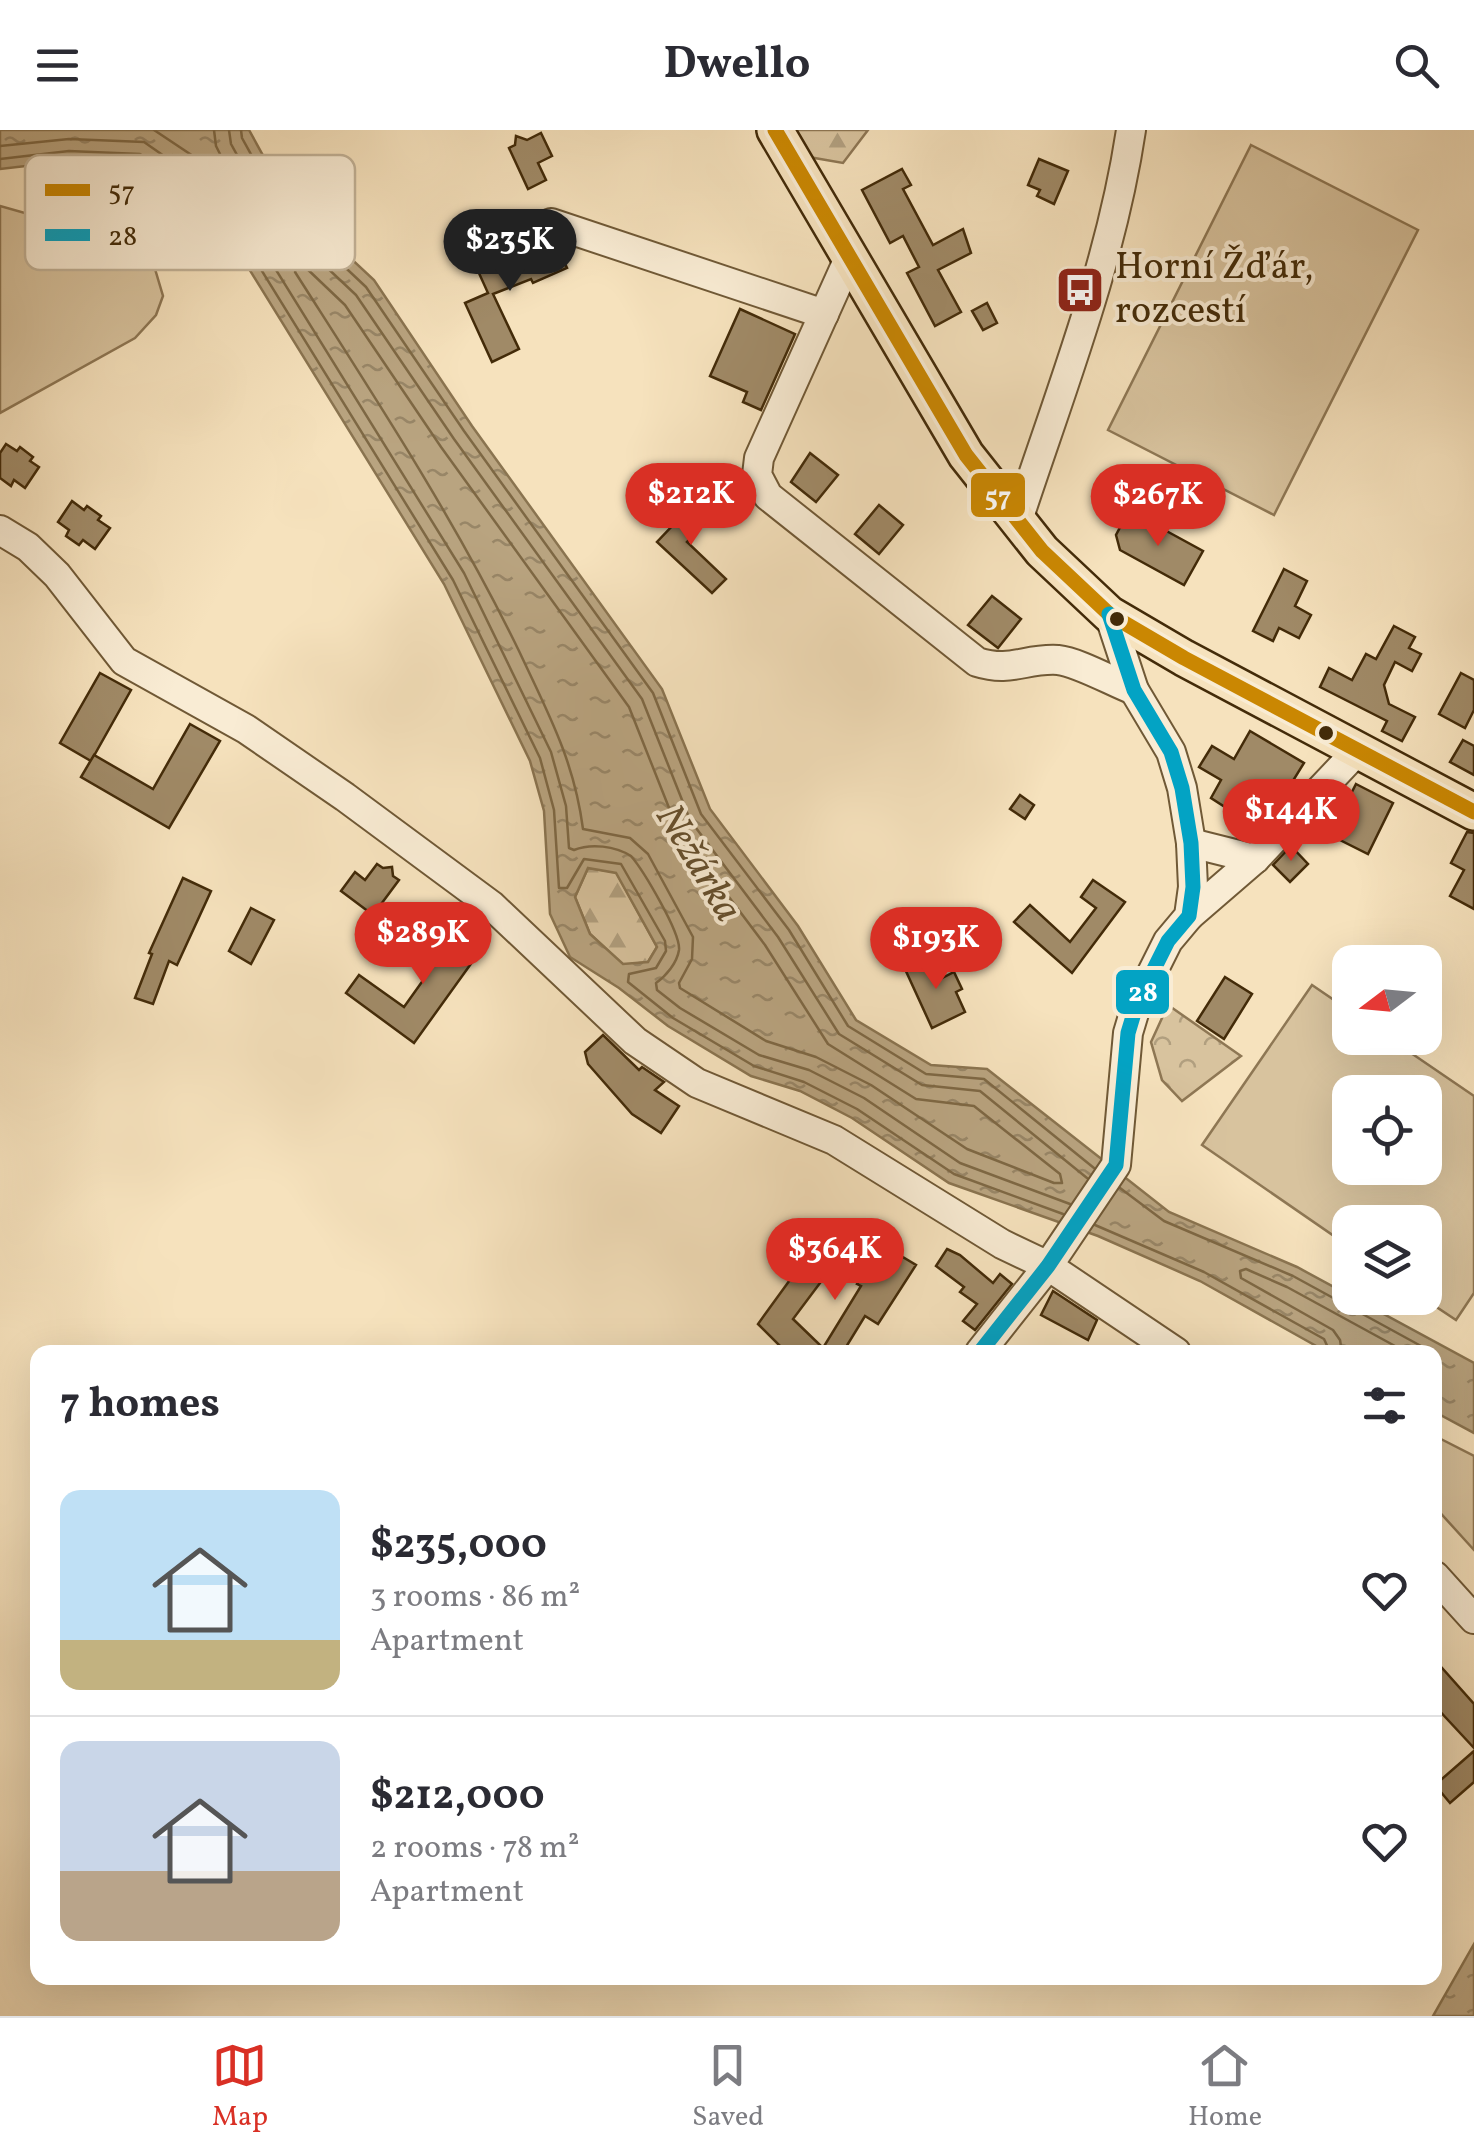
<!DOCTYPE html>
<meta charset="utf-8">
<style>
body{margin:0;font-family:Vollkorn,serif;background:#f7f7f7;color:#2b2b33;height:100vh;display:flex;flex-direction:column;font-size:38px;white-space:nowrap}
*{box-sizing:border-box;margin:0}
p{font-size:32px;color:#7c7c81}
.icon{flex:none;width:55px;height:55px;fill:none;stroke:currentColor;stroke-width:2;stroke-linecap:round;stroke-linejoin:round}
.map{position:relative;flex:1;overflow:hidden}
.panel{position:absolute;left:30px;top:1215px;width:1412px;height:640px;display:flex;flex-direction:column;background:#fff;border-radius:20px;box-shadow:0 10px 40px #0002}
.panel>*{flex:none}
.needle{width:65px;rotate:254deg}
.tools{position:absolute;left:1332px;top:815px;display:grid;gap:20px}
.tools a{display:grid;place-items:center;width:110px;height:110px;border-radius:20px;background:#fff;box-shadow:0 10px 40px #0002;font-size:50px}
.price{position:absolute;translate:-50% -85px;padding:0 22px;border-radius:35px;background:#d93025;color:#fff;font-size:32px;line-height:65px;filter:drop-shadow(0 2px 5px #0008)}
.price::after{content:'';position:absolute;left:50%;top:60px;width:30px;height:22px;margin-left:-15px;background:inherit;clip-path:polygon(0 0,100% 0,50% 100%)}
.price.current{background:#222;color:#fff}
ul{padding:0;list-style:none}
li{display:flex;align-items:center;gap:30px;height:250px;padding:0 30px}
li+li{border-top:2px solid #e1e1e2}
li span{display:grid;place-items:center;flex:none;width:280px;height:200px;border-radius:20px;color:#555}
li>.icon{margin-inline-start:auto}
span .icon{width:120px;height:120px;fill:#fffc;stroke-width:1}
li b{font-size:42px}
h2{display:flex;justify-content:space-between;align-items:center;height:120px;padding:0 30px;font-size:42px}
header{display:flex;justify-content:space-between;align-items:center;height:130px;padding:0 30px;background:#fff;font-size:45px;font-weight:700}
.dock{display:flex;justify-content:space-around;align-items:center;height:140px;border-top:2px solid #e1e1e2;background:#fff;font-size:28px;color:#7c7c81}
.dock a{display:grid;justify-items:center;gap:5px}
.dock .current{color:#d93025}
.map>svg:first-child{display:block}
.grass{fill:#d8c39e;stroke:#8e7754;stroke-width:2.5;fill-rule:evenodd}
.forest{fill:url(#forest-firs);stroke:#8e7754;stroke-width:2.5}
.park{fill:url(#park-crowns);stroke:#8e7754;stroke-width:2.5}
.water{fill:url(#water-ripples);stroke:#8a7450;stroke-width:2.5;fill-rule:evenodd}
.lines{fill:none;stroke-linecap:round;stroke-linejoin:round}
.shore{stroke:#7e6844;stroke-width:2.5}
.building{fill:#a08a67;stroke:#432b09;stroke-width:2.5}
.minor-casing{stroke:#705936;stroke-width:32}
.major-casing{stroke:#432b09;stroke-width:40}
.minor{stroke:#f9ecd4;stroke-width:28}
.major{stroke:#f6e2bd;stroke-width:35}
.bus-1-casing{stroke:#f9ecd4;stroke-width:22}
.bus-2-casing{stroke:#f9ecd4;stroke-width:22}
.bus-1{stroke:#ca8702;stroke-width:15}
.bus-2{stroke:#03a3c4;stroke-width:15}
.bus-dot{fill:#432b09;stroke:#f9ecd4;stroke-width:4}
.labels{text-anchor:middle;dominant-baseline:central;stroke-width:8;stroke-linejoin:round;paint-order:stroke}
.poi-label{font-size:38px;fill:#432b09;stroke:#f9ecd4;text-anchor:start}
.water-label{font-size:40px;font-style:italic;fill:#664f2d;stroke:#f9ecd4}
.key{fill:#f9ecd4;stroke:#c2b297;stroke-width:2.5}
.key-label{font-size:28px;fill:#432b09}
.line-badge{stroke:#f9ecd4;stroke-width:4}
.badge-label{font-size:28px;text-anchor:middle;font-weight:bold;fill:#fff}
</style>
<header><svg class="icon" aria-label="menu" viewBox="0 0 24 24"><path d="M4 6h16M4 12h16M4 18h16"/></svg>Dwello<svg class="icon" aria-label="search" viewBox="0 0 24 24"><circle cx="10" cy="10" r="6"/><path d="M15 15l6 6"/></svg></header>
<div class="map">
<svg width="1474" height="1886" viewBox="0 0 1474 1886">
<defs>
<pattern id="forest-firs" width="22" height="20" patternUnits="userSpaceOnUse" patternTransform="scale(2.5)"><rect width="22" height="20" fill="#d8c39e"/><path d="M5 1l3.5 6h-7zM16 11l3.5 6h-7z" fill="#b19f7f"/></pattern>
<pattern id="park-crowns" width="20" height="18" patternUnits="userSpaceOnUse" patternTransform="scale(2.5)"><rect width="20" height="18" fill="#d8c39e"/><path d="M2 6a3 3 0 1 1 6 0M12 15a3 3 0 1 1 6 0" fill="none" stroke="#b19f7f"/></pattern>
<pattern id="water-ripples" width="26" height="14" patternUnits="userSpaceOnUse" patternTransform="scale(2.5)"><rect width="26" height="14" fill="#b9a480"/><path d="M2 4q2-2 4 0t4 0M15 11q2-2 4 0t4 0" fill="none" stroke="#988667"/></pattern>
</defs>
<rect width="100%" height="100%" fill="#f6e2bd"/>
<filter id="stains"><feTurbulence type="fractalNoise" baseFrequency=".002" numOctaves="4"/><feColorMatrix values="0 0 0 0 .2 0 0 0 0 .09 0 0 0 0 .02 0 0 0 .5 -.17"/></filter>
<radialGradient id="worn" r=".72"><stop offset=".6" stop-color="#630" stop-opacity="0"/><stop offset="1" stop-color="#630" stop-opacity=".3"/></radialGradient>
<g class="grass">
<path d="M1251,15L1418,100L1274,385L1108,300Z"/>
<path d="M0,76L81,99L145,131L155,139L163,166L156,185L135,208L0,283Z"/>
<path d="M1312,855L1350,881V908H1389L1474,966V1163L1456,1190L1423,1168L1425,1092H1350V1117L1202,1015ZM1425,962V1038H1350V962Z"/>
<path d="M1435,1306L1474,1326V1420L1435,1377Z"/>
</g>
<g class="forest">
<path d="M791,0H868L843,33L809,27Z"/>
<path d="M588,738L616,742L657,817L648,832L623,835L590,804L575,767Z"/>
</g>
<path class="park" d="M1168,875L1241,926L1182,971L1162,950L1151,912Z"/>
<g class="water">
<path d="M0,0H249L287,69L374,150L472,296L662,559L710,679L798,796L856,890L931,935L987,939L1169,1082L1297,1137L1474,1233V1303L1435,1282V1222H1327L1200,1151L1098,1106L949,1053L852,988L800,961L751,946L668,896L619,858L570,827L550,784L544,681L530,631L444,454L220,92L137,34L69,31L0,39ZM588,738L616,743L657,817L648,832L623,834L590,804L575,767Z"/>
<path d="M1474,1814V1886H1433Z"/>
</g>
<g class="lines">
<g class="shore">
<path d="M154,0L226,48L229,42L216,16L214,0"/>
<path d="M229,0L231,14L269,83L356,165L454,309L642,569L690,690L778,807L839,904L922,955L980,961L1087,1048"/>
<path d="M241,0L242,8L279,75L366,157L464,301L653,563L701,684L789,800L848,896L926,944L984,949L1094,1038"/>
<path d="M0,16L69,9L144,12L237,77L464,443L551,622L566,676L569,718L574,720C591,713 615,716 631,726C643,740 681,803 679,820C677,833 666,846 656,853L657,860L680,878L759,925L809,940L864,968L960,1033L1070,1074"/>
<path d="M0,29L69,21L140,24L228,86L453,450L540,628L554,680L559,758H567L584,729L621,734L665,811L666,821L656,838L629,844L628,852L673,888L754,936L804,952L857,979L954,1044L1063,1084"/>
<path d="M297,135H303L345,175L441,317L629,577L677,698L765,815L828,914L916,969L974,976L1060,1044L1062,1053H1054L967,1019L871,955L816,927L766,911L680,858L679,853L692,829L693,807L648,724L630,708L583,699C574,630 548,583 519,521C455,389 374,266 295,142Z"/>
<path d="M1120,1058L1164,1091L1293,1146L1432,1222"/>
<path d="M1095,1095L1204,1142L1324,1209L1330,1222"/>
<path d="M1342,1222L1340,1210L1333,1200L1241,1148L1240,1141L1246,1139L1287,1157L1406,1222"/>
</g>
</g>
<g class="building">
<path d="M541,3L552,26L538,33L546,50L528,59L509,18L515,15L516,6L527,10Z"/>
<path d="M1039,29L1068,41L1054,74L1037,66L1040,60L1028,55Z"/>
<path d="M902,39L911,55L903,59L933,115L963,99L971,123L938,140L961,182L935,196L907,143L919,137L903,106L890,113L862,60Z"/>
<path d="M550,111L555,113L567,138L533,153L531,149L493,164L519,219L492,232L465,173L488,163L478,141Z"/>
<path d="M987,173L997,193L983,200L972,181Z"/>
<path d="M740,179L795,204L761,280L743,272L747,262L710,246Z"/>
<path d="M6,314L17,321L20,317L33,327L30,331L39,337L25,358L14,350L11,356L0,348V323Z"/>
<path d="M810,323L838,345L816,372L791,352Z"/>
<path d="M72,371L84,380L87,376L101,386L98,390L110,398L95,419L83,410L79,415L66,406L69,400L58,392Z"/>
<path d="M694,373L710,388L687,412L726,449L712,463L657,412Z"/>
<path d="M879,375L903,395L879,424L855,404Z"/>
<path d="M1139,386L1203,421L1184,455L1120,420L1116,405L1124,390Z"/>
<path d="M1284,439L1307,451L1295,476L1311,485L1299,508L1279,498L1273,511L1253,501Z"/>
<path d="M992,466L1021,489L998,518L968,495Z"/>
<path d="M1394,496L1415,507L1409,518L1421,524L1412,541L1395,532L1384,555L1389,574L1415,587L1402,611L1382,601L1387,591L1320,557L1329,538L1352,550L1366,524L1376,529Z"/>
<path d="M100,543L131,560L91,631L60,613Z"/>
<path d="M1461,543L1474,550V580L1465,598L1439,584Z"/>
<path d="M190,594L220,611L169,698L81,647L94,625L153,659Z"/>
<path d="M1250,601L1304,633L1270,688L1259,699L1211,668L1221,650L1199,637L1212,616L1234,629Z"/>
<path d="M1463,610L1474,616V645L1450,632Z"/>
<path d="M1356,654L1393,673L1368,724L1330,705Z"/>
<path d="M1020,665L1034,675L1025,689L1010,679Z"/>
<path d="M1467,702L1474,703V779L1450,766L1464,740L1451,733Z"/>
<path d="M1291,716L1308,734L1290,752L1273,735Z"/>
<path d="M377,734L383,738L392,737L393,746L399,750L373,785L341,761L355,742L365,750Z"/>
<path d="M183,748L211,761L177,835L169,831L153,874L135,868L152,824L149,823Z"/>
<path d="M1093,750L1125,772L1072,843L1014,792L1030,775L1070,812L1096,778L1081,767Z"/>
<path d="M251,778L274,790L251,834L229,821Z"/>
<path d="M464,793L488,810L414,913L346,863L359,845L404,877Z"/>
<path d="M932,826L942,848L954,842L962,859L956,862L965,882L932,898L905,839Z"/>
<path d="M1225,847L1252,864L1224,909L1197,891Z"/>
<path d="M603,905L639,940L642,937L664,952L655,960L679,976L661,1003L632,984L588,934L585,922Z"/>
<path d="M886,1117L916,1135L878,1194L865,1186L843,1222H786L758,1194L808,1125L829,1141L793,1189L823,1218L861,1156L857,1154L873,1127L877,1131Z"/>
<path d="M947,1119L960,1125L993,1153L1000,1144L1012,1154L975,1200L963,1191L977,1174L960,1162L964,1157L936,1136Z"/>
<path d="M1053,1161L1097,1190L1088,1210L1041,1185Z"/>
<path d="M1435,1530L1474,1574V1618L1435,1576Z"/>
<path d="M1474,1621V1652L1450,1673L1435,1655Z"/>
</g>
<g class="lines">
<g class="minor-casing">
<g id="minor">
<path d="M551,93L824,184"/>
<path d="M850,126L759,328L757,345L768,366L977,532C1012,543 1024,528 1058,530C1078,532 1113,552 1134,560"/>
<path d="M1018,390C1060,262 1111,134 1131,0"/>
<path d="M0,400L28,417L57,445L124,531L246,599L345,667L491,775L635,911L697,953L834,1010L1002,1114L1048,1136L1176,1222"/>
<path d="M1191,713L1255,729"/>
<path d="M1189,786L1255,729L1359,619"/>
<path d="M980,1222L1048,1136L1116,1035L1128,903L1137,873L1168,811L1189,786L1193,757L1191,713L1182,658L1171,622L1134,560L1109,484"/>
<path d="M1435,1446L1474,1489"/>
</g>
</g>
<g class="major-casing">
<path id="major" d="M775,0L966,325L1042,421L1109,484L1184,528L1474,682"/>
</g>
<use href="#minor" class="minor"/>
<use href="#major" class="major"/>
<g class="bus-1-casing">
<path id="bus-1" d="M775,0L966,325L1042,421L1109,484L1184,528L1474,682"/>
</g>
<g class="bus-2-casing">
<path id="bus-2" d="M980,1222L1048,1136L1116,1035L1128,903L1137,873L1168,811L1189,786L1193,757L1191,713L1182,658L1171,622L1134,560L1109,484"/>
</g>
<use href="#bus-1" class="bus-1"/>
<use href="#bus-2" class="bus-2"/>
</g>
<defs>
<g id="bus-square" transform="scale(2.5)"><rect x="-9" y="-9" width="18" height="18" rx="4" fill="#8f2418" stroke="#f9ecd4"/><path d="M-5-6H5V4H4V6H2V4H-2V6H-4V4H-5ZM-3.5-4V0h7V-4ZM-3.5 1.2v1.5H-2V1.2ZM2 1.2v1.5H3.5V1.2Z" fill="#fff"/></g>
</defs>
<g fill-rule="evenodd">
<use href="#bus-square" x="1080" y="160"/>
</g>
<g class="bus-dot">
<circle cx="1117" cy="489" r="9"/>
<circle cx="1326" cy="603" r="9"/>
</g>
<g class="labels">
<g class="poi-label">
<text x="1115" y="138">Horní Žďár,<tspan x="1115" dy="44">rozcestí</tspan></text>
</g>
<g class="water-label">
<text transform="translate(697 734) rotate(59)">Nežárka</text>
</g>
</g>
<rect x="25" y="25" width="330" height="115" rx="15" class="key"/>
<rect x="45" y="54" width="45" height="12" fill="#ca8702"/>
<rect x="45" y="99" width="45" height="12" fill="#03a3c4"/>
<g class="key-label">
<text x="108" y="70">57</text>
<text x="108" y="115">28</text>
</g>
<g class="line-badge">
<rect x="969" y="341" width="58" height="48" rx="10" fill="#ca8702"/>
<rect x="1114" y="838" width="57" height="48" rx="10" fill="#03a3c4"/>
</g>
<g class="badge-label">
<text x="998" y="375">57</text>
<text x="1143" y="871">28</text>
</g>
<rect width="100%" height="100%" filter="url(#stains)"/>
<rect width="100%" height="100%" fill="url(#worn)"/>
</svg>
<div class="tools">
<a><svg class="needle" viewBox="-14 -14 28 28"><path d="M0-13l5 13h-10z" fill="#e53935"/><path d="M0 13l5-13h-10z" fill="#7c7c81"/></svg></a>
<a><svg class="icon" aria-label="locate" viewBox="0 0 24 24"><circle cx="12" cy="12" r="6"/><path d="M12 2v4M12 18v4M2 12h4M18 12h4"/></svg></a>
<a><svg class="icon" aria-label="layers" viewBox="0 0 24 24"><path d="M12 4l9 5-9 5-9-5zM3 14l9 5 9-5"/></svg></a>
</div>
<b class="price current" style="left:510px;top:164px">$235K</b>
<b class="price" style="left:691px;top:418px">$212K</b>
<b class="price" style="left:1158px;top:419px">$267K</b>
<b class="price" style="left:1291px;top:734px">$144K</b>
<b class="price" style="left:423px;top:857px">$289K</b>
<b class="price" style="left:936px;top:862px">$193K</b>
<b class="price" style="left:835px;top:1173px">$364K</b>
<section class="panel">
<h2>7 homes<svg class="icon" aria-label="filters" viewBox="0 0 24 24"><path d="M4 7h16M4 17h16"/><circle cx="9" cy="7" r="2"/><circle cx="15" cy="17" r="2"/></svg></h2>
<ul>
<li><span style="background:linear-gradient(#bfe0f5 75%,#c2b280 0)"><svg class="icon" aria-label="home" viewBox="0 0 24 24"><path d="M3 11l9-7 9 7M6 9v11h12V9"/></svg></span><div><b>$235,000</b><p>3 rooms · 86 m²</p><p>Apartment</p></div><svg class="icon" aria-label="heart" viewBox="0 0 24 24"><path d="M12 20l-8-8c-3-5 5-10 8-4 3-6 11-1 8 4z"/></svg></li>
<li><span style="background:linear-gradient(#c9d6e8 65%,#b9a48a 0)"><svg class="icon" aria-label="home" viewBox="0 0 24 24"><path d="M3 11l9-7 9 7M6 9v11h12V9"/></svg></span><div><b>$212,000</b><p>2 rooms · 78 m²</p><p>Apartment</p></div><svg class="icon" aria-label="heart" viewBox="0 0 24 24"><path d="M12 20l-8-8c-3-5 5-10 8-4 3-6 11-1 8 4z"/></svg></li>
</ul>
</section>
</div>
<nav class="dock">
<a class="current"><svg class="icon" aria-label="map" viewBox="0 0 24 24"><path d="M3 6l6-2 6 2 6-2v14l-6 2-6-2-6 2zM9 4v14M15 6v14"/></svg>Map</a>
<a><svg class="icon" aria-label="saved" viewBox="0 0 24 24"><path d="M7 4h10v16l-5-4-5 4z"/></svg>Saved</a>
<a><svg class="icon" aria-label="home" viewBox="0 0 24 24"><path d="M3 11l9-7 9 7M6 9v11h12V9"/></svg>Home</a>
</nav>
